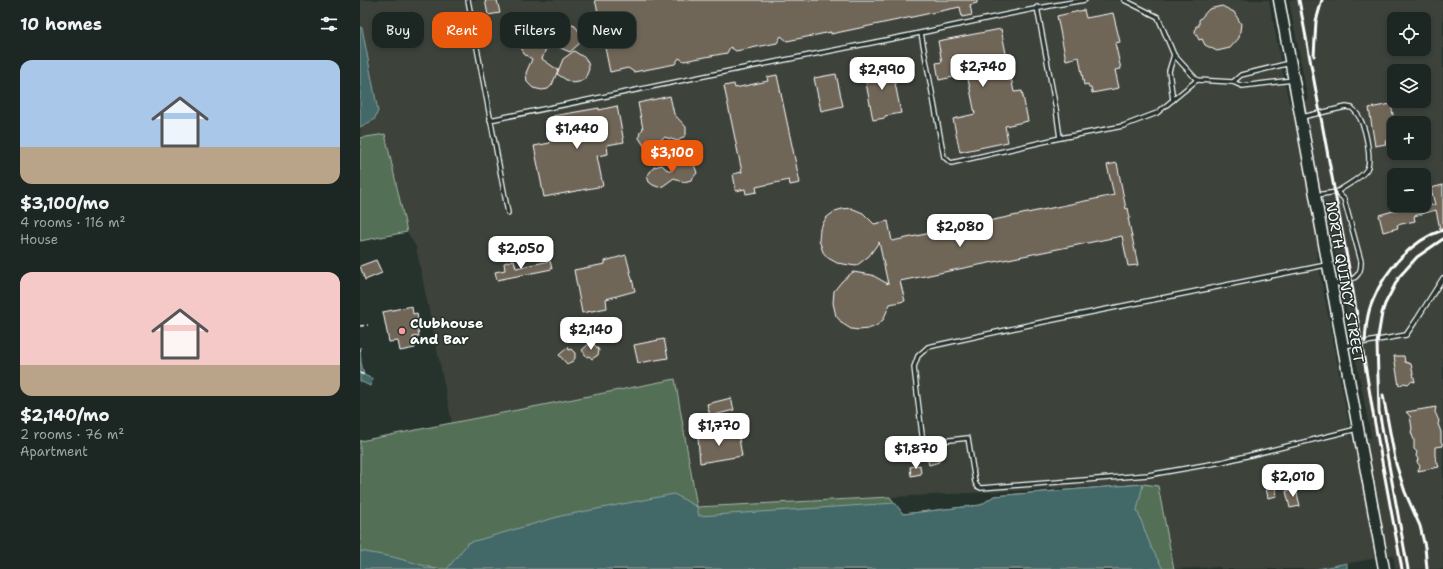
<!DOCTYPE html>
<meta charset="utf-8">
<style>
body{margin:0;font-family:"Shantell Sans",sans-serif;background:#29322f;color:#f1f3f6;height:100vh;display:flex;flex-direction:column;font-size:15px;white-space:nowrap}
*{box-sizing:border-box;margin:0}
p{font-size:13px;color:#a0a5a5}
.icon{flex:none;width:22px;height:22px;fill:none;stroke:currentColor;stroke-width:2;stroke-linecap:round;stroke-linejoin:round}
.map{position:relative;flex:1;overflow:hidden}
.side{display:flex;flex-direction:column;background:#1c2622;width:360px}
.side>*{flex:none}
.banner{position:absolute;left:12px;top:12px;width:380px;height:36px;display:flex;gap:8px}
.tools{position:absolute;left:1027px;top:12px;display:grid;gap:8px}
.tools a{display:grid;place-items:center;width:44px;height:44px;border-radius:8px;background:#1c2622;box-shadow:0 2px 6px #0003,0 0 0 1px #3a4340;font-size:20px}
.price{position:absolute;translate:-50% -34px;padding:0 9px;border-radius:8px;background:#fff;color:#222;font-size:13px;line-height:26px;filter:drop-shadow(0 1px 2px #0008)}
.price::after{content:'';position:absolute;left:50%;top:24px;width:12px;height:9px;margin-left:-6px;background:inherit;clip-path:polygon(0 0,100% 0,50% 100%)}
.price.selected{background:#ea580c;color:#fff}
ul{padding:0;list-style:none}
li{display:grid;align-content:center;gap:8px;height:212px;padding:0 20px}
li span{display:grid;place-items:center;height:124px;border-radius:12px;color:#555}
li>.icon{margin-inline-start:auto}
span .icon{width:72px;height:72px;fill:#fffc;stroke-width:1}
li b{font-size:17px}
h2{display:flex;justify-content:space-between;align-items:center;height:48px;padding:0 20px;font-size:17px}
.chip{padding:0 14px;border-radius:12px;background:#1c2622;box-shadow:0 2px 6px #0003,0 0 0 1px #3a4340;font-size:14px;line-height:36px}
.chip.selected{background:#ea580c;color:#fff}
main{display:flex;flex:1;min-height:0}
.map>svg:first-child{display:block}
.built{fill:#3c423a;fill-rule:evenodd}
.green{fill:#537057;stroke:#a9b8ab}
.water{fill:#436867;stroke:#8ea4a4}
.building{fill:#706659;stroke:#fff}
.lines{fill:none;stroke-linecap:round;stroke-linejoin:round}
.lane-casing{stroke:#fff;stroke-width:6}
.secondary-casing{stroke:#fff;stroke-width:13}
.path{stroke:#fff;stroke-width:1.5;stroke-dasharray:4 3;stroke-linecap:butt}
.lane{stroke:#26332d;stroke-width:3.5}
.secondary{stroke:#26332d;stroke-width:10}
.rail{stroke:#fff;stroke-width:3}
.poi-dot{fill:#ff9aa2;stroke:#26332d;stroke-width:1.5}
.labels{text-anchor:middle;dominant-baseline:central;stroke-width:3;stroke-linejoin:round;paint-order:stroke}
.street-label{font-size:14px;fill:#fff;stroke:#26332d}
.poi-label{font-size:14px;font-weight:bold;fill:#fff;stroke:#26332d;text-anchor:start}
</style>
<main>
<section class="side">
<h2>10 homes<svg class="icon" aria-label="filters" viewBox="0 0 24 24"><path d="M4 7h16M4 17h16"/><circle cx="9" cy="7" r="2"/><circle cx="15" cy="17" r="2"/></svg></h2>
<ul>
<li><span style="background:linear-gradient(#a9c7e8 70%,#b9a48a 0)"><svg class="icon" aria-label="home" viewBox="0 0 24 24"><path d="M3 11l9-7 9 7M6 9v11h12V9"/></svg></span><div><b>$3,100/mo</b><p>4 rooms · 116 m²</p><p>House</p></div></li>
<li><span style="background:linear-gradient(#f6c9c9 75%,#b9a48a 0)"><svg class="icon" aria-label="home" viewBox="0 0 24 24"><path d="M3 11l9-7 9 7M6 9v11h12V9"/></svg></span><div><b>$2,140/mo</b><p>2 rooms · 76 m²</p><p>Apartment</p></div></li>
</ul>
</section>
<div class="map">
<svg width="1083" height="569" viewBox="0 0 1083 569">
<rect width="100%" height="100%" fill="#26332d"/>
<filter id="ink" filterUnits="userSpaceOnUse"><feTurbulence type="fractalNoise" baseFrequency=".025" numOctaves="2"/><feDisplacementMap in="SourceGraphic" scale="8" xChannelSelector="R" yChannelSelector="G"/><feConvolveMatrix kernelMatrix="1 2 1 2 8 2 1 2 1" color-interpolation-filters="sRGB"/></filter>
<g filter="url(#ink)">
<path class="built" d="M0,0H909L929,103L948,100L929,0H1083V569H1035L1033,555L958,569H861L860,567L814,569L783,484L337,507L315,379L92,423L56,247L47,232L25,135L0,138ZM1034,19H1064V49H1034ZM1034,71H1064V101H1034ZM1034,123H1064V153H1034ZM1034,175H1064V205H1034ZM974,247L1011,437L992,441L956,251Z"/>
<g class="green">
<path d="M25,134L47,232L0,241V138Z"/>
<path d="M315,379L337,507L530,497L543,514L621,505L634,496L783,484L798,486L814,569H0V441Z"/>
</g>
<g class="water">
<path d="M0,27L2,28L18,111L14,120L0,127Z"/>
<path d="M0,347L1,362L4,375L13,379L10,386L0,381Z"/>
<path d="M783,484L777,510L791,547L803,569H87L108,543L201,516L314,494L337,507L339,516L535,503L543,514L621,505L634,496Z"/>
<path d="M0,551L33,557L76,569H0Z"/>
<path d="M987,563V569H958Z"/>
</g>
<g class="building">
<path d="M125,0H137L140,13L128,15Z"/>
<path d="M235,0H617V3L610,5L612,15L602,17L600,7L471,34V32L427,41L421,36L417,43L376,51L370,47L367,53L324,61L319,58L315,64L274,72L268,68L250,72L241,28H242Z"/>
<path d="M862,6L874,12L881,24L879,38L870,48L857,51L845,45L842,39L839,40L835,32L836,26H839V20L849,9Z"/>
<path d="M724,10L726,18L753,13L760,42L755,43L761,69L755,70L759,88L732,93L731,88H729L728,84L724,85L719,57L706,60L697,16Z"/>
<path d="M205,24H209L215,26L221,34L220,43L210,52L198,47L191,37L195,34L198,27Z"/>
<path d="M177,25L178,32L190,38L182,59L198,70L192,85L188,89L182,90L173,88L167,82L166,73L172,59L164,54L160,45V40L163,36Z"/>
<path d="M641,29L654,92L662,91L668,121L645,126L648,142L600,152L593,119L615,114L607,74L579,80L576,63L582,62L578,41Z"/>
<path d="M214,51L225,58L228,63L229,69L225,79L219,82L213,83L208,81L197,74L203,59Z"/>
<path d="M531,63L541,113L525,116V118L513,120L503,67Z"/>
<path d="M476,74L483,106L461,111L454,78Z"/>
<path d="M417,75L440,183L430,185L429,180L396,187L397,192L386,194L385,189L376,191L373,174L382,172L364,86L374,84L375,88L408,81L407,77Z"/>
<path d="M310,96L314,114L326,127V135L318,141L304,137L294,146L285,147L279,138L280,132L283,129L278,103Z"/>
<path d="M1031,104L1034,120V140L1025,141L1026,144L1015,146L1009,108Z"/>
<path d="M257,106L264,142L247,145L248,154L237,156L243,186L184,197L174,146L190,143L189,138L197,137L193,116L239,108V110Z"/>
<path d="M324,161L331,162L335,167L337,173L331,180L324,182L314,178L303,186L298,187L293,185L289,182L287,176L294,167L302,165L306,169L311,171L318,164Z"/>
<path d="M757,163L766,209L768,208L770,218H768L778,265L768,266L762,236L540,281L545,301L530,304L523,320L516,326L508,329L499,330L491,329L483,324L476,316L473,303L474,291L482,281L493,272L512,275L528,284L519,242L509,256L496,266L477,263L468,258L463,252L459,240L460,229L466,218L475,211L482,209L491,208L503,213L514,224L528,221L532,241L754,195L747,165Z"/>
<path d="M1083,185V229H1080L1076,210L1054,216L1055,221L1037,225L1038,228L1023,232L1019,215L1054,205H1075L1071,188Z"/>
<path d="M266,255L275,291L246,299L247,308L222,313L214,270L245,264V261Z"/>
<path d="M16,260L22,273L5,280L0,266Z"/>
<path d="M154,260L156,268L190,261L192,269L137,280L135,272L145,270L144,263Z"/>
<path d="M52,306L53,314L57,313L59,326H57L59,336L53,337L55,348L40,351L38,341L29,342L23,312Z"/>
<path d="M304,339L308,358L278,363L274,345Z"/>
<path d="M230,343H233L239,350L238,355L232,359L229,356L227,357L222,350Z"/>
<path d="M208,347L209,350L211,349L215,353V358L213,361L207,364L199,355Z"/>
<path d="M1034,356H1044L1045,362L1051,364L1055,382L1051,381L1048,384L1044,383L1039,386Z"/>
<path d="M371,398L374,410L350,416L347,404Z"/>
<path d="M1076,407L1075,412L1079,421L1078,424L1081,432V442L1083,444V446L1075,447V456L1079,467L1058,471L1060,466L1057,462L1058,459L1056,456L1057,452L1054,449V440L1051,432L1052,429L1050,416L1046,412Z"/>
<path d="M378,432L382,456L340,463L338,438Z"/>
<path d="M576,452L579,462L569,465L566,454Z"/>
<path d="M560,465L561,474L551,476L550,467Z"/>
<path d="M915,486L917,496L908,498L906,488Z"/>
<path d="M936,489L940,506L930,508L926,491Z"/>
</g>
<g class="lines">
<g class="lane-casing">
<g id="lane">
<path d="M108,0L148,213"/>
<path d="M764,0L798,17L814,55L837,80L873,82"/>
<path d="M561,33L584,157L591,163L700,138L696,109L677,7"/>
<path d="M930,63L881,75L873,82L882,86L933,80"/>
<path d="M813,100L809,71L814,55"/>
<path d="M942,117L986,107L992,108C996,112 1000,117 1002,123C1006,132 1012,161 1007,169C1001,179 986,185 977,192"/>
<path d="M130,120C264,92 397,65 531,39C596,26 660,10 725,0"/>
<path d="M700,138L763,126L797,113L837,80"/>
<path d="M956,195L977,192L984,199L1001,261C1002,281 988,280 972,285"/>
<path d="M966,265L678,323L568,347L558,356L554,367L563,443L608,438L615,482L617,486L621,488L788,475L862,462L997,429"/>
<path d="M984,346L1046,335L1057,319L1083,278"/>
</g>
</g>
<g class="secondary-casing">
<path id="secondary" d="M919,0L1024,569"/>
</g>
<g class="path">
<path d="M0,326L8,325"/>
<path d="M0,350H1"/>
<path d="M0,373L4,375"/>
</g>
<use href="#lane" class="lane"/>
<use href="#secondary" class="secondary"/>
<g class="rail">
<path d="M939,0L991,279L1013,413L1042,569"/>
<path d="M954,56L956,21L962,0"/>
<path d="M1005,342C1006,327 1007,313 1013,300C1025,270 1052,240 1083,230"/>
<path d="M1023,395L1036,464L1045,492L1060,526L1065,547L1067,569"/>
<path d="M1048,569L1019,411L1017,343L1022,313L1025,304L1039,277L1057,257L1083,239"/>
</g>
</g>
</g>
<circle class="poi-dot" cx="42" cy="331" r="4"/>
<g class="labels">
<g class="street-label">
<text transform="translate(985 282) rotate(80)">NORTH QUINCY STREET</text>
</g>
<g class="poi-label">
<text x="50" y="323">Clubhouse<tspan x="50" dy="16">and Bar</tspan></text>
</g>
</g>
</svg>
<div class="tools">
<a><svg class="icon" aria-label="locate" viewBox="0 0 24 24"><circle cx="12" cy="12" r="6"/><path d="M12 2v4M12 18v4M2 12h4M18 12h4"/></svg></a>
<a><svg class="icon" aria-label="layers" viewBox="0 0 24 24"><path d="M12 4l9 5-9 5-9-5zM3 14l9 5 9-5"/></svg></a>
<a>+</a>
<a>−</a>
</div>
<b class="price" style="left:623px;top:88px">$2,740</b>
<b class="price" style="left:522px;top:91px">$2,990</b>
<b class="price" style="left:217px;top:150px">$1,440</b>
<b class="price selected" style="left:312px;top:174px">$3,100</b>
<b class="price" style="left:600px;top:248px">$2,080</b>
<b class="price" style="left:161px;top:270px">$2,050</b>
<b class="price" style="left:231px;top:351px">$2,140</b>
<b class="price" style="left:359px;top:447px">$1,770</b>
<b class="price" style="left:556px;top:470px">$1,870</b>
<b class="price" style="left:933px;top:498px">$2,010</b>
<div class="banner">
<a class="chip">Buy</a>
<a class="chip selected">Rent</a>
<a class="chip">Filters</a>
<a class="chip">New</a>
</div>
</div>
</main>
